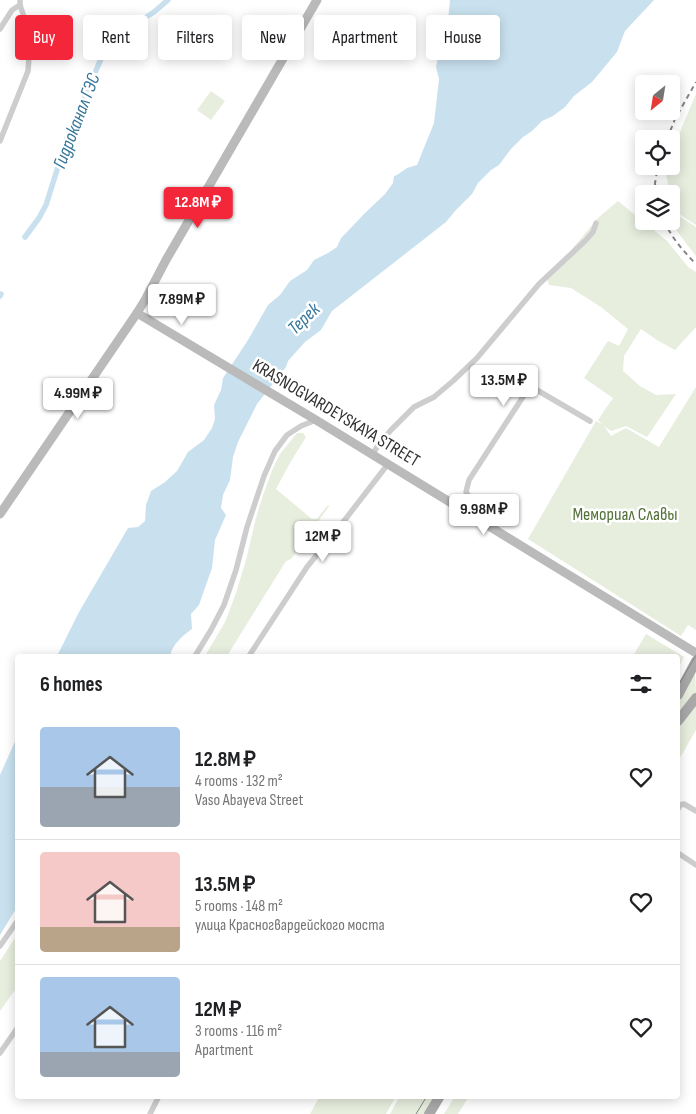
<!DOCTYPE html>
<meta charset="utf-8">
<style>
body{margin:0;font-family:"Sofia Sans Condensed",sans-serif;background:#f6f6f6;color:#202124;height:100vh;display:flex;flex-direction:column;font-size:19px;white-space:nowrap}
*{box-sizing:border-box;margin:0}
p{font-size:16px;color:#757577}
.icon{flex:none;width:28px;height:28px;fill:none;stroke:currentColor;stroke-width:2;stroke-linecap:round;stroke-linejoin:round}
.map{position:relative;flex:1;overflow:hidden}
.sheet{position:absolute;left:15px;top:654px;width:665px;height:445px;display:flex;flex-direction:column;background:#fff;border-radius:5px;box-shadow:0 2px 12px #0003}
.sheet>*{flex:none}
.banner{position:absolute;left:15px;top:15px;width:666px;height:45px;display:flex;gap:10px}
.needle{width:32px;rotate:210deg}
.buttons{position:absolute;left:635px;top:75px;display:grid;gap:10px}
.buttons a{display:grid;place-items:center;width:45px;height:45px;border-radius:5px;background:#fff;box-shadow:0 2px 12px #0003;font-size:25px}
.price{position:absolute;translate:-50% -42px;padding:0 11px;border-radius:5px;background:#fff;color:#222;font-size:16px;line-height:32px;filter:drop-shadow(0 1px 2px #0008)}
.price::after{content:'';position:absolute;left:50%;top:30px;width:15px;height:11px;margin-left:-8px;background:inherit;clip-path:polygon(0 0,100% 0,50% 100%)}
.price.selected{background:#f42639;color:#fff}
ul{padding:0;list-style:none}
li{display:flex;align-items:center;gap:15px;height:125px;padding:0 25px}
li+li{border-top:1px solid #e0e0e0}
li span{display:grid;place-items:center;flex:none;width:140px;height:100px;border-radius:5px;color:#555}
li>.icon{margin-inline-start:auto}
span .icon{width:60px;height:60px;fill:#fffc;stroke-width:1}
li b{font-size:21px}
h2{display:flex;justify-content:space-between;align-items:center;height:60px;padding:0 25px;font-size:21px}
.pill{padding:0 18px;border-radius:5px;background:#fff;box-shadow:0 2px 12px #0003;font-size:18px;line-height:45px}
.pill.selected{background:#f42639;color:#fff}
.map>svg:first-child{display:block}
.green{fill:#e7eede}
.water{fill:#c9e1ef}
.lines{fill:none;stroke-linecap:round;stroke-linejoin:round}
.canal{stroke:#c9e1ef;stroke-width:5.5}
.street{stroke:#cdcdcd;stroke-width:5.5}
.secondary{stroke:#bababa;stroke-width:9}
.primary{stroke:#a8a8a8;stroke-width:10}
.tram{stroke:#858585;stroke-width:1}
.rail{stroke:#858585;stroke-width:2;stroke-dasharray:5 4;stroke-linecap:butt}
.labels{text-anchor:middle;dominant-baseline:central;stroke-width:5;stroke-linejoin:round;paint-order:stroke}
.street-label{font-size:18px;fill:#303030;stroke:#fff}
.park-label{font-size:18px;fill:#547139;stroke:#fff}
.water-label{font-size:19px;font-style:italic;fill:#36769a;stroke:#fff}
</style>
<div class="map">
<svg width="696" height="1114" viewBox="0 0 696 1114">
<rect width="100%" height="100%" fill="#fff"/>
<g class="green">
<path d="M211,91L225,101L211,120L197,110Z"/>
<path d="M696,94V225L673,210L671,194H670L665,169L666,166H671V153Z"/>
<path d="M618,201L667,241L688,267L696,272V327L675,350L657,340L641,329L624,356L623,371L640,386L656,395L676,394L647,437L626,426L611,431L604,426L611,436L626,428L659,447L696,387V630L688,625L681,636L528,539L596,421L602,424L598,420L613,398L584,378L608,341L619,346L628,329L601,307L571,288L549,285L547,279L599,217Z"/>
<path d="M671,205L673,212L696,227V256L669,221H671Z"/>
<path d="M297,433H303L306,437L290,463L276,489L312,519H317L326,507L330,505L291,559L286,561L227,656H205L225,622L236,593L246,560L256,518L262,498L273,468L280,454Z"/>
<path d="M646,634L684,657L678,669V656H633Z"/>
<path d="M695,669L696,693L678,716V700Z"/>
<path d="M696,705V730L681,756L678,760V726Z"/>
<path d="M17,935V987L0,1011V961Z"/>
<path d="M320,1096H396L386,1114H310Z"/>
<path d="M400,1096H435L424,1114H390Z"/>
<path d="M455,1096H469L458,1114H444Z"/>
</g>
<g class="water">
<path d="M450,0H654L625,31L617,52L592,82L574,96L565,107L553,116L542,121L532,131L523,137L511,149L499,165L491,170L478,183L472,194L456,210L446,222L332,311L321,330L305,342L288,361L286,367L257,404L238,442L233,457L230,480L223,495L221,508L226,515L215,540L212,568L199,605L191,614L192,629C183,635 172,645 170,656H57L79,612L128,528L138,527L145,521L146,505L151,491L165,482L177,471L188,452L204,440L212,428L215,419L214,405L221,390L223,378L248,340L268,305L280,295L290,281L307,270L314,260L328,253L337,247L341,238L346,233L364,214L385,194L393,183L394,176L397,175L407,168L417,165L434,123L439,79L436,67L441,44L447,31Z"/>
<path d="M17,737V907L0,935V775Z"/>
</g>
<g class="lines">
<g class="canal">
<path d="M25,237L39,218L46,205L68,135L101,59L109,42L119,34L154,12L168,0"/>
<path d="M0,296L1,294"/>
</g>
<g class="street">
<path d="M0,29L12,10L20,5"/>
<path d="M0,141L28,71L30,44L28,29L20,5V0"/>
<path d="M372,455L379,444L391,430L414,407L434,397L453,381L477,358L539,284L585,241L593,232L596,223"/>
<path d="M469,513L472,507L470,498L466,492L469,480L530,386L590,421"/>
<path d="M195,656L211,630L224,605L236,570L247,527L264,476L275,451L287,435L301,426L316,420"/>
<path d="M249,656L307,567L337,530L388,464"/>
<path d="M678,809L680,805L684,804L696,811"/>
<path d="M678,853L696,865"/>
<path d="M0,946L18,920"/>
<path d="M0,1053L18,1027"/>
<path d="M150,1114L159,1096"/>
</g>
<g class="secondary">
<path d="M137,313L316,420L696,653"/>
<path d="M0,514L137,313L145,300L166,260L317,0"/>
</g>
<g class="primary">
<path d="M678,695L696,661"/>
<path d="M678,721L696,698"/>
<path d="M429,1114L440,1096"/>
</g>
<g class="tram">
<path d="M678,686L696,655"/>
<path d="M416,1114L427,1096"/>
</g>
<g class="rail">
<path d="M667,139L675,119L696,82"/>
<path d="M656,194L655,183L658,166"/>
<path d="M664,221C672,238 683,251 696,264"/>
</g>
</g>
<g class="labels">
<g class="street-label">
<text transform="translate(336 413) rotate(31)">KRASNOGVARDEYSKAYA STREET</text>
</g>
<g class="park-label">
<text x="625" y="514">Мемориал Славы</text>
</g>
<g class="water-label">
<text transform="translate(77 121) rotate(-69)">Гидроканал ГЭС</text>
<text transform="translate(304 319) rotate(-44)">Терек</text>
</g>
</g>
</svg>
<div class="buttons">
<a><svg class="needle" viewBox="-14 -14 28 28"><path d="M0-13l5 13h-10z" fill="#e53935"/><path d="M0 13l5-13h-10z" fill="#757577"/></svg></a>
<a><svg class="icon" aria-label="locate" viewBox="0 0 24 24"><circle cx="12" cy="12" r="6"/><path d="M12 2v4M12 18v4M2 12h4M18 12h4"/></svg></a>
<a><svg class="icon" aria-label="layers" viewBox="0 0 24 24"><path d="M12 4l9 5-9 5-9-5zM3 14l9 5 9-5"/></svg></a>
</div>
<b class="price selected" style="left:198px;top:229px">12.8M ₽</b>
<b class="price" style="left:182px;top:326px">7.89M ₽</b>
<b class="price" style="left:504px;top:407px">13.5M ₽</b>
<b class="price" style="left:78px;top:420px">4.99M ₽</b>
<b class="price" style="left:484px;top:536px">9.98M ₽</b>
<b class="price" style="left:323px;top:563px">12M ₽</b>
<div class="banner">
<a class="pill selected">Buy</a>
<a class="pill">Rent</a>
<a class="pill">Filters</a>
<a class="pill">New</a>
<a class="pill">Apartment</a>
<a class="pill">House</a>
</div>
<section class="sheet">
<h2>6 homes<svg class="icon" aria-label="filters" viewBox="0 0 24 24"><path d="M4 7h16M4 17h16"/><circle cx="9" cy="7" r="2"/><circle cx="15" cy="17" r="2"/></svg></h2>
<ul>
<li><span style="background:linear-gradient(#a9c7e8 60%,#9aa5b1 0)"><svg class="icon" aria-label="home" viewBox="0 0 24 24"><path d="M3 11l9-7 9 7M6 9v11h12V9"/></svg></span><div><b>12.8M ₽</b><p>4 rooms · 132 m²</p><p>Vaso Abayeva Street</p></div><svg class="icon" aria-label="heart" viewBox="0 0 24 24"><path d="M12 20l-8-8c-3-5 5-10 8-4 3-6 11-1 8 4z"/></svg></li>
<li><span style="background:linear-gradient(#f6c9c9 75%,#b9a48a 0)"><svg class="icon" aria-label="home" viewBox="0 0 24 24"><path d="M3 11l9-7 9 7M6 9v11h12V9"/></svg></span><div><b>13.5M ₽</b><p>5 rooms · 148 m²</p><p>улица Красногвардейского моста</p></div><svg class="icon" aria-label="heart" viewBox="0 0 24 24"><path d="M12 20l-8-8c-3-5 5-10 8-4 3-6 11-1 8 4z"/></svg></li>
<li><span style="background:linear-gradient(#a9c7e8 75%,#9aa5b1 0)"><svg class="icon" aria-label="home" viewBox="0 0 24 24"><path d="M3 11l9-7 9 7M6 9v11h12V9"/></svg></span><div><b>12M ₽</b><p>3 rooms · 116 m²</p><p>Apartment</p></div><svg class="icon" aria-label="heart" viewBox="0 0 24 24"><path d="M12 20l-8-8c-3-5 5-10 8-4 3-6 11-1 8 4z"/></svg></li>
</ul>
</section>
</div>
